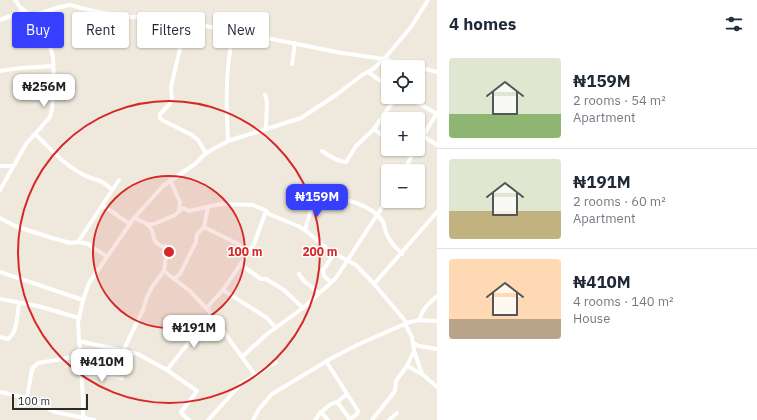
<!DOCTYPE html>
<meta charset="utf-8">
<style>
body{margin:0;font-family:"IBM Plex Sans",sans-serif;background:#f6f6f7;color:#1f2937;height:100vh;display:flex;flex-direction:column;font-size:15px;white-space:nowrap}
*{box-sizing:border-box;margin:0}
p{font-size:13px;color:#747a83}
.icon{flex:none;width:22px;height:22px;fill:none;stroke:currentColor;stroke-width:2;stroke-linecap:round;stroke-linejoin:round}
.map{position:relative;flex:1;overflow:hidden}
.details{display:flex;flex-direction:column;background:#fff;width:320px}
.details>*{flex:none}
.banner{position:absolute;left:12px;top:12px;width:365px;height:36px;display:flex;gap:8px}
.controls{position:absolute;left:381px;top:60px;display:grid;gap:8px}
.controls a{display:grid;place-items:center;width:44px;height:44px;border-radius:4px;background:#fff;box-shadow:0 1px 3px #0004;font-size:20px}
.scale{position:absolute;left:12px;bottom:10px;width:76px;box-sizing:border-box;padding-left:4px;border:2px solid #2b2b2b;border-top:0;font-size:11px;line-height:14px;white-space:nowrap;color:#2b2b2b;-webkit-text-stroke:3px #fff;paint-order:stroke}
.price{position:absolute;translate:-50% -34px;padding:0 9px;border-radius:8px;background:#fff;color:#222;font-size:13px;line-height:26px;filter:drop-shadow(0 1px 2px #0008)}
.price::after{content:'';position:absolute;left:50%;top:24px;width:12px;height:9px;margin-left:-6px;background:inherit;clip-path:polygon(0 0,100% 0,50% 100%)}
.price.current{background:#373fff;color:#fff}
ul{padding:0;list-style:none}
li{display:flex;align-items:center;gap:12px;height:100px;padding:0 12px}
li+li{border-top:1px solid #e0e1e3}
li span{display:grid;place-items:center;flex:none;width:112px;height:80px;border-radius:4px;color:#555}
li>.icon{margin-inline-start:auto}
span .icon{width:48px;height:48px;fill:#fffc;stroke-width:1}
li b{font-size:17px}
h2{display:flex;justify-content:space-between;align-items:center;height:48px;padding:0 12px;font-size:17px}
.chip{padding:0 14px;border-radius:4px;background:#fff;box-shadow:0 1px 3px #0004;font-size:14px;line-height:36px}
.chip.current{background:#373fff;color:#fff}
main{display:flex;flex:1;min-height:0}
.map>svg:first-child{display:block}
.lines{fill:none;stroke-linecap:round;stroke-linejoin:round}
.street{stroke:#fff;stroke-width:4}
.ring{fill:none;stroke:#d62828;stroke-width:2}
.centre{fill:#d62828;stroke:#fff;stroke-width:2}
.ring-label{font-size:12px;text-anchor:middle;font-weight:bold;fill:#d62828;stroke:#fff;stroke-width:3;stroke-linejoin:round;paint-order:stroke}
</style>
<main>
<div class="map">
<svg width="437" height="420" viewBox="0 0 437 420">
<rect width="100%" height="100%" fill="#eee9dc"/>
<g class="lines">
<g class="street">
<path d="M15,0L20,7L31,16L60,7L70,5L93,11L130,17H154L211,27L342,53L384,59L397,63L418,67"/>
<path d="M0,20L25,11"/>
<path d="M186,23L171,87L172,100L169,105L160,114V118L162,120L192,135L198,140L206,153"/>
<path d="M292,64L295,43"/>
<path d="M418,67L437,72"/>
<path d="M0,71L21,68L53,66"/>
<path d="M368,72L388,86"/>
<path d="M265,95L267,102L266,128"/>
<path d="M408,97L437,114"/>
<path d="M374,129L388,140"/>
<path d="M35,134C50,148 64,165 82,174C94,181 102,178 112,190"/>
<path d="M423,136L437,145"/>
<path d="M228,141C226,104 225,67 234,31"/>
<path d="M418,144L437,113"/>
<path d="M400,149L411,157"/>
<path d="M322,151C329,156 338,162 346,162L356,146L374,129L396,97"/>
<path d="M0,166H13"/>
<path d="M404,171L415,149"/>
<path d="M170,180L180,202L179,211"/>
<path d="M0,190L26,144L50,117L52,110L54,82L53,57L50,47L31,16"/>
<path d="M102,205L130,224"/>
<path d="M0,218L15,226L49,237L70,243L78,242L88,244L106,256"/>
<path d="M147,224H154L175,215L183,208L189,211L220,204L253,205L265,210L269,214L298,226L305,230L330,251L356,265L374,284L407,323"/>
<path d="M204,227L238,244L247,253"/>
<path d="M305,230C309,216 311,204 323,194C341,198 374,205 383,222C385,227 385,232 388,237C391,243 397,248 402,254"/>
<path d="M78,242L119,180"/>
<path d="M240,264L261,279H266L284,290L303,308"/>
<path d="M164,271L190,291L208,310L255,375"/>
<path d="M0,272L83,300"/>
<path d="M299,274L304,281L319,293"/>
<path d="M174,279L180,274L196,242L197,234L204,227L208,207"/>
<path d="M331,282L324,276L323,270L334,254"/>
<path d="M374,284L437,212"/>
<path d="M223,290L267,318L276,328"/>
<path d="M0,299L38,306L79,318"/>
<path d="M208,310L209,305L223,290L254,244L266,211"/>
<path d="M419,320C422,310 428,304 437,296"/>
<path d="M405,324L412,337L414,351L422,374"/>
<path d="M0,337L8,339C18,332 17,314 19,304"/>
<path d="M79,341L138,354L167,370L197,391L181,412L182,414L189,420"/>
<path d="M413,343L419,346L437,349"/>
<path d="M123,351L143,310L147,297L152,287L164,271L167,250L165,246L163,247C148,239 158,236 149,226C145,222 138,220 134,218"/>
<path d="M243,356L267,334L303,308L336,278L388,198"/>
<path d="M326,361L358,411L357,414L349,420"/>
<path d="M407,366L422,374L437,387"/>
<path d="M167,370L186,346L193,334L203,326L215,320"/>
<path d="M82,377C96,375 108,375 122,378"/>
<path d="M0,392L27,398L55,412L94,420"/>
<path d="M27,398L32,369L38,363L80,356"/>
<path d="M337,402L350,419"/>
<path d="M321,412L328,420"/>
<path d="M83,420V400L78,323L83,300L89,283L134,218L163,186L195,164L206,153L228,141L301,118L336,95L362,75L373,69L384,59L411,27L428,0"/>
<path d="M208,420L241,384L276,362"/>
<path d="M253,420L259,409L272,394L332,358L357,345L407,323L419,320L437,321"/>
<path d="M315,420L321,412L331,404L337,402L347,394"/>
<path d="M372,420L395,391L396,381L407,366L414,351"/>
<path d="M389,420L397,413"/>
</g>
</g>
<circle cx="169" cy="252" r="76" fill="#d62828" fill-opacity=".12"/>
<g class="ring">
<circle cx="169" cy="252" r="76"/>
<circle cx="169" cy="252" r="151"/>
</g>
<circle cx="169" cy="252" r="6" class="centre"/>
<g class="ring-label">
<text x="245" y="256">100 m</text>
<text x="320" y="256">200 m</text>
</g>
</svg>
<div class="controls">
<a><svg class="icon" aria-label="locate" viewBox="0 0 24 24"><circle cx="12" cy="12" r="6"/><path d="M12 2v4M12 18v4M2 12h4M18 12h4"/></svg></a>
<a>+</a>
<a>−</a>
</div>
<div class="scale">100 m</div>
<b class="price" style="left:44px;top:108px">₦256M</b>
<b class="price current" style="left:317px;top:218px">₦159M</b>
<b class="price" style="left:194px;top:349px">₦191M</b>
<b class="price" style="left:102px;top:383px">₦410M</b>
<div class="banner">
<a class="chip current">Buy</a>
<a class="chip">Rent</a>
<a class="chip">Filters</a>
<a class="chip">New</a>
</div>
</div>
<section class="details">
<h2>4 homes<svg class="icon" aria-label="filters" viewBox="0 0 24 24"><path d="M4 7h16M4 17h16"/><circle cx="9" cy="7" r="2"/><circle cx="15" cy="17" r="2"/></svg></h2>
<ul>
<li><span style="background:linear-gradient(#dfe7d0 70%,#8fb573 0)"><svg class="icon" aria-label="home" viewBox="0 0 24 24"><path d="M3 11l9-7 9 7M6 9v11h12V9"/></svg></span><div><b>₦159M</b><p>2 rooms · 54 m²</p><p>Apartment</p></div></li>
<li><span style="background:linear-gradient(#dfe7d0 65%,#c2b280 0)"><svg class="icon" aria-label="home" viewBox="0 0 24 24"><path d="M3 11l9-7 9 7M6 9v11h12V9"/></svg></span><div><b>₦191M</b><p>2 rooms · 60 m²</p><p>Apartment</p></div></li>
<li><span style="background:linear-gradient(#ffd9b3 75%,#b9a48a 0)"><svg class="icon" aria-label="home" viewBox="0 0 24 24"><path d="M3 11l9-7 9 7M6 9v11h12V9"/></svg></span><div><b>₦410M</b><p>4 rooms · 140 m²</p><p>House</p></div></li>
</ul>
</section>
</main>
